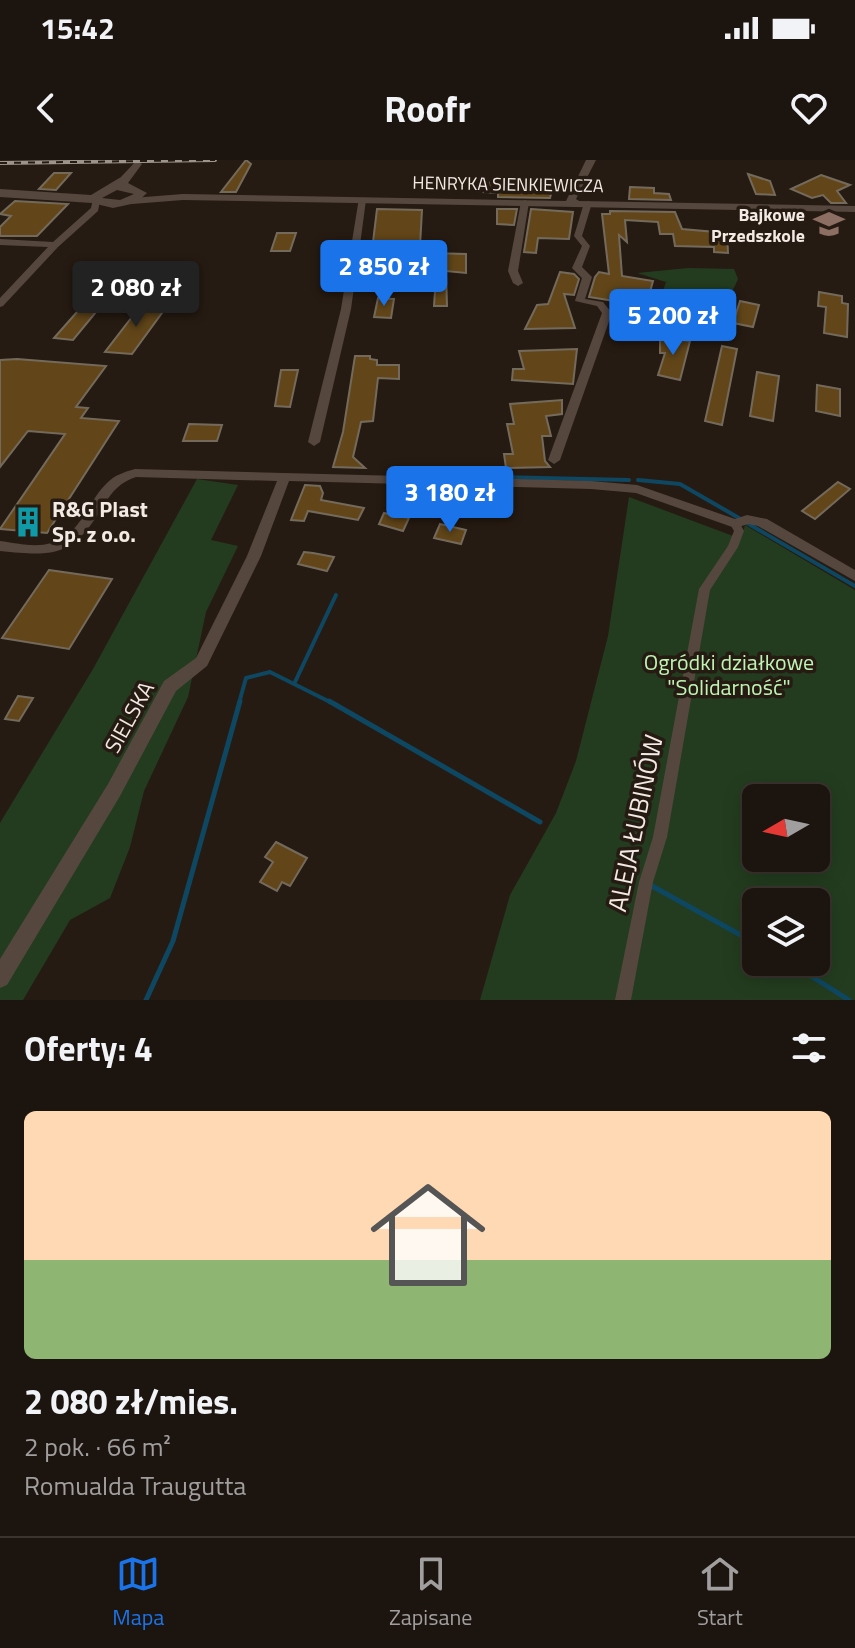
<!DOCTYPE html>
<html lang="pl">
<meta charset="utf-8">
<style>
body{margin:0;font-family:"Titillium Web",sans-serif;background:#251d17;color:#f1f3f6;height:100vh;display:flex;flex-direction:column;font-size:30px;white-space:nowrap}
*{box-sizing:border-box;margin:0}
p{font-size:26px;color:#a09e9e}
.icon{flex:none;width:44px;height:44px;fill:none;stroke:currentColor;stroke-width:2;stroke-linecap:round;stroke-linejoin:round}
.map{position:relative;height:840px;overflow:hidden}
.details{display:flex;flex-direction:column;background:#1c140e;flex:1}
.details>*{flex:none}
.needle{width:52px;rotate:261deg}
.fabs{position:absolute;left:742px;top:624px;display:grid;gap:16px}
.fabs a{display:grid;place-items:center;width:88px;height:88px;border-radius:12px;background:#1c140e;box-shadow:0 4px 20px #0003,0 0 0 2px #3a332e;font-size:40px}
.price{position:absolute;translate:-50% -68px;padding:0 18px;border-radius:8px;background:#1a73e8;color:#fff;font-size:26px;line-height:52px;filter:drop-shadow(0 2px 4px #0008)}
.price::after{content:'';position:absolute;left:50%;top:48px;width:24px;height:18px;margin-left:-12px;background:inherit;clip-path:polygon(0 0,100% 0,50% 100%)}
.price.current{background:#222;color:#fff}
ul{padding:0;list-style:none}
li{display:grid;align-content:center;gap:16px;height:424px;padding:0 24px}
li+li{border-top:2px solid #3a332e}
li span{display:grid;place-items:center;height:248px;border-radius:12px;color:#555}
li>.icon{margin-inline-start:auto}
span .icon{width:144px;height:144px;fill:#fffc;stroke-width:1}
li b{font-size:34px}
h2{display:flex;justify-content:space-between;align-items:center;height:96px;padding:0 24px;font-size:34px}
.status{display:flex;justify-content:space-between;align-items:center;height:56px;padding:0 40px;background:#1c140e;direction:ltr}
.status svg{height:22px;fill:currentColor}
header{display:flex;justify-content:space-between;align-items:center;height:104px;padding:0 24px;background:#1c140e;font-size:36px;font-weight:700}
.tab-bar{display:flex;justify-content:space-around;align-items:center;height:112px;border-top:2px solid #3a332e;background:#1c140e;font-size:22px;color:#a09e9e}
.tab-bar a{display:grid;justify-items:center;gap:4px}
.tab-bar .current{color:#1a73e8}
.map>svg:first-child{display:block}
.green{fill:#233c1f;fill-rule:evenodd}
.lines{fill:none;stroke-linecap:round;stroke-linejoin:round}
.stream-far1{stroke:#0e4761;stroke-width:4}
.stream{stroke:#0e4761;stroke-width:5}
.building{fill:#624619;stroke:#746a5c;stroke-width:2}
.pedestrian{fill:#55473e;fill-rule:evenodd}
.minor{fill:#55473e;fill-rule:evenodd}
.tertiary{fill:#55473e;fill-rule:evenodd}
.secondary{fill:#55473e;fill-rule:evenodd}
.rail-casing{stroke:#9d948c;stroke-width:4}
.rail{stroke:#261b12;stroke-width:2;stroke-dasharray:7;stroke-linecap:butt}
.labels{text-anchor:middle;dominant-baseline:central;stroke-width:7;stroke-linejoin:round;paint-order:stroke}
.far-street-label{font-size:18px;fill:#f3eae4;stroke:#261b12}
.far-poi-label{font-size:18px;font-weight:bold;fill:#f3eae4;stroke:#261b12;text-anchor:end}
.poi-label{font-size:22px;font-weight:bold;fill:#f3eae4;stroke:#261b12;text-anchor:start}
.park-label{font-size:22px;fill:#bef4b4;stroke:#261b12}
.street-label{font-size:22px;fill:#f3eae4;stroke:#261b12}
.near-street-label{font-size:26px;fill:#f3eae4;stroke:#261b12}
</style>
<div class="status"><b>15:42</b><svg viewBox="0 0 49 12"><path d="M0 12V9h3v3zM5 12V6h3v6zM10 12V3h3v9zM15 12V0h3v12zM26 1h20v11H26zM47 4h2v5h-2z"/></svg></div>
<header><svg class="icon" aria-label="back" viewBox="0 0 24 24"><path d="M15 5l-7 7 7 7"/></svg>Roofr<svg class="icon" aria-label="heart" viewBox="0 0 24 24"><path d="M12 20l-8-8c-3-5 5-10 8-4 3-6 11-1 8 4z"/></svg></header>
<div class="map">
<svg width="855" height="840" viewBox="0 0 855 840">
<rect width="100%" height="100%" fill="#261b12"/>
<g class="green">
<path d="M688,108L734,109L738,119L717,165L674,158L676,152L660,140L666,122L637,113Z"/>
<path d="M197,319L238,325L211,380L238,386L206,452L188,537L144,631L130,687L110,738L70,760L23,840H0V663L93,509Z"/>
<path d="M629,337L741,379L745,365L855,430V840H480L510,735L556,653L576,601L608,476ZM756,638H816V698H756ZM756,742H816V802H756Z"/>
</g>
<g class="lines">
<g class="stream-far1">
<path d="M494,317L629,320"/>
<path d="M391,318L477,317"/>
<path d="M638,320L680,324L739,358"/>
<path d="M747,363L855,426"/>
<path d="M295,522L336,435"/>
<path d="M239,543L246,518L270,512L332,543"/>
</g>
<g class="stream">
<path d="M329,541L540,662"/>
<path d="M652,726L755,783"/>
<path d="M789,802L849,840"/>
<path d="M146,840L173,781L240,541"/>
</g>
</g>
<g class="building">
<path d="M246,0L251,4L236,32H221Z"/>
<path d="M54,13H71L56,30L39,29Z"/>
<path d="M748,14L770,21L775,35L756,34Z"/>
<path d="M821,15L850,25L837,31L846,43H831L823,35L812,38L791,29Z"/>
<path d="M538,20L554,22L550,38L498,37V33L484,32L491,21L507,22L504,28L534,30Z"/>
<path d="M630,27L654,28V33L669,34L671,40L629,39Z"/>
<path d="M15,41L68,44L37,76H0V67L11,56L0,54Z"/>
<path d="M377,49L422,50L420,86H430V93L466,94V113L446,111L447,146H434L435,131L418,129L419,115L387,114L385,129L366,128L369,110H415L422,104L415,98H387L390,83L373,82Z"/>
<path d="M497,49H517L514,65L497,64Z"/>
<path d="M531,49L573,52L569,79L538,78L536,93L524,92Z"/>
<path d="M610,51L675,52L682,69L727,73L728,93L714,92V87L675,86L673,74H660L658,62L625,60L627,82L619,75L622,116L653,121L646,146L589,137L595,117L599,112L609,114L602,54H610Z"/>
<path d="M277,73H296L290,91H271Z"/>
<path d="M560,112L574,114L579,119L574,135L564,134L575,168L525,169L537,145L548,144Z"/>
<path d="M819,132L842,136V143L848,144L847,177L824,173L826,147L818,146Z"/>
<path d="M378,138L394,139L391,158L374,157Z"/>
<path d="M740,141L759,145L753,167L733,163Z"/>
<path d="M84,144L101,146L73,180L54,178Z"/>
<path d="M142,144L167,146L132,194L105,192Z"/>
<path d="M660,177L690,181L680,220L658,215L665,193H660Z"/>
<path d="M722,186L737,189L722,265L705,261Z"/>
<path d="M577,189L573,224L512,220L513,209H524L519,191Z"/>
<path d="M355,196H370V199L377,200V205H399V219L378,218L373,261L361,262L353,297L365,308L333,307L343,272Z"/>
<path d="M17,199L106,206L76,247L88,248L81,258L119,261L47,373L0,369L65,274L28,271L0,307V200Z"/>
<path d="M281,210H298L290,247L275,246Z"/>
<path d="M757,212L779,216L773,261L750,256Z"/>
<path d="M817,225L840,229V256L816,251Z"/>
<path d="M562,240V254L546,256L551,276H542L545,301L550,307L506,308L504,294H513L507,264H514L510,244Z"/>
<path d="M189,264L222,265L217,281H183Z"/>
<path d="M838,322L850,329L815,359L802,351Z"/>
<path d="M305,325L320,326L323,333L321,340L364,348L358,360L308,351L304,361L291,360Z"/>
<path d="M384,353L409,358L403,371L379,364Z"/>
<path d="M440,364L466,370L461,384L434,378Z"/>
<path d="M304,392L313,393L334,397L327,411L298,404Z"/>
<path d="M49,410L112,419L69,489L2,478Z"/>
<path d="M18,536L33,538L19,561L5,559Z"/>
<path d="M276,682L307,698L290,726L282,722L277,731L260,722L273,702L265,697Z"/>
</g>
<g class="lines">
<path class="pedestrian" d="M735,360L739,362L744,371L738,387L710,430L667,677L653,722L631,840H615L639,722L653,677L699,429L728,386L734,371L730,364Z"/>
<g class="minor">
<path d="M359,38L366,40L358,100L415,101L419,104L415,107L357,106L351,149L320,282L314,286L308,282L341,149Z"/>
<path d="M93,39L100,41L98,51L58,87L3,146L0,147V138L48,87L0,85V79L53,82L91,48Z"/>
<path d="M525,40L529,42L518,111L523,123L518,126L513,123L508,111L521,42Z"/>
<path d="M588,41L592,43L582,76L590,86L582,107L592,117L585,139L603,142L612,153L560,300L554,304L548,300L602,153L597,146L575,141L582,118L572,108L582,86L574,76L584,43Z"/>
<path d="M135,309L591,321L637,325L735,359L747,355L767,359L855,410V421L758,366L748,364L735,368L636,333L591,329L289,321L261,396L207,506L176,531L120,636L7,825L0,828V799L108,624L164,521L196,498L247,396L277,321L136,317C121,322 112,331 104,345C73,396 57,397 0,391V381C16,383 35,388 51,383C81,375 87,342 107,323C115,315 124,312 135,309Z"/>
</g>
<path class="tertiary" d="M586,0H596L576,39L579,41L855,46V52L183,40L132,44L127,41L132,38L183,34L566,41Z"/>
<path class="secondary" d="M136,1L142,4L128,23L147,33L136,43L113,48L92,43L0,37V29L91,35L121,17ZM117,30L134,34L120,40L102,38Z"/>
<g class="rail-casing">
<path id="rail" d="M0,3L215,0"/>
</g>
<use href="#rail" class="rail"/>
</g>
<defs>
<g id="school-bare" transform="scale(2.4)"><path d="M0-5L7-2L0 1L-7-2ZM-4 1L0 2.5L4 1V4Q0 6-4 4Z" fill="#8d6e63" stroke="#261b12" stroke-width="2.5" paint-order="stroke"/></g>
<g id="building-bare" transform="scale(2.4)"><path d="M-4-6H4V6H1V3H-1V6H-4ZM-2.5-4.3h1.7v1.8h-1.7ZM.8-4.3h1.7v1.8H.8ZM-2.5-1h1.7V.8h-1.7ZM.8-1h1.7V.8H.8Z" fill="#0f9aa8" stroke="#261b12" stroke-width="2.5" paint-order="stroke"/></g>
</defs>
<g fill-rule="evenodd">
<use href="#school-bare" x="829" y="64"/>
<use href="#building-bare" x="28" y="362"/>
</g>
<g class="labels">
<g class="far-street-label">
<text transform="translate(508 24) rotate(1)">HENRYKA SIENKIEWICZA</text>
</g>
<g class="far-poi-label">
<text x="805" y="54">Bajkowe<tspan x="805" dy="21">Przedszkole</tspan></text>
</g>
<g class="poi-label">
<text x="52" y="349">R&amp;G Plast<tspan x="52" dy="25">Sp. z o.o.</tspan></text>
</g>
<g class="park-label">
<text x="729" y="502">Ogródki działkowe<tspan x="729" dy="25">"Solidarność"</tspan></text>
</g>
<g class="street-label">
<text transform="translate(129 557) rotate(-61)">SIELSKA</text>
</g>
<g class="near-street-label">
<text transform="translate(635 663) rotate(-78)">ALEJA ŁUBINÓW</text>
</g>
</g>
</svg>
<div class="fabs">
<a><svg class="needle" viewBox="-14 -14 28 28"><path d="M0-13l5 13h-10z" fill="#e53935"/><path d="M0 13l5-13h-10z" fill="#a09e9e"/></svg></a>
<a><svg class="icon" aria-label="layers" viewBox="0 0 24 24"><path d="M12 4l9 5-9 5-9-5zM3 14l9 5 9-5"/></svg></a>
</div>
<b class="price" style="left:384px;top:148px">2 850 zł</b>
<b class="price current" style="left:136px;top:169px">2 080 zł</b>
<b class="price" style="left:673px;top:197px">5 200 zł</b>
<b class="price" style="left:450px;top:374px">3 180 zł</b>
</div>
<section class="details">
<h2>Oferty: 4<svg class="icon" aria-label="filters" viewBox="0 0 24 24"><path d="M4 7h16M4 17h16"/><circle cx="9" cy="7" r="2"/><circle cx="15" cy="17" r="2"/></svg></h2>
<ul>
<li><span style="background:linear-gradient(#ffd9b3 60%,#8fb573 0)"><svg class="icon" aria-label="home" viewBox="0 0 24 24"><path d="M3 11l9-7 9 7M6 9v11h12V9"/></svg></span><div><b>2 080 zł/mies.</b><p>2 pok. · 66 m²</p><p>Romualda Traugutta</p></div></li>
</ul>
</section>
<nav class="tab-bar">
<a class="current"><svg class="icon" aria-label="map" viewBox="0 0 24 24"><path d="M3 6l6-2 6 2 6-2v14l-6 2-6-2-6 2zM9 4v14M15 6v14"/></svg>Mapa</a>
<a><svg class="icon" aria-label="saved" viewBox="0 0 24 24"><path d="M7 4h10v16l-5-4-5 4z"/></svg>Zapisane</a>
<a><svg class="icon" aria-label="home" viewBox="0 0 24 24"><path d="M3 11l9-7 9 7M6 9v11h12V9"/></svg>Start</a>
</nav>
